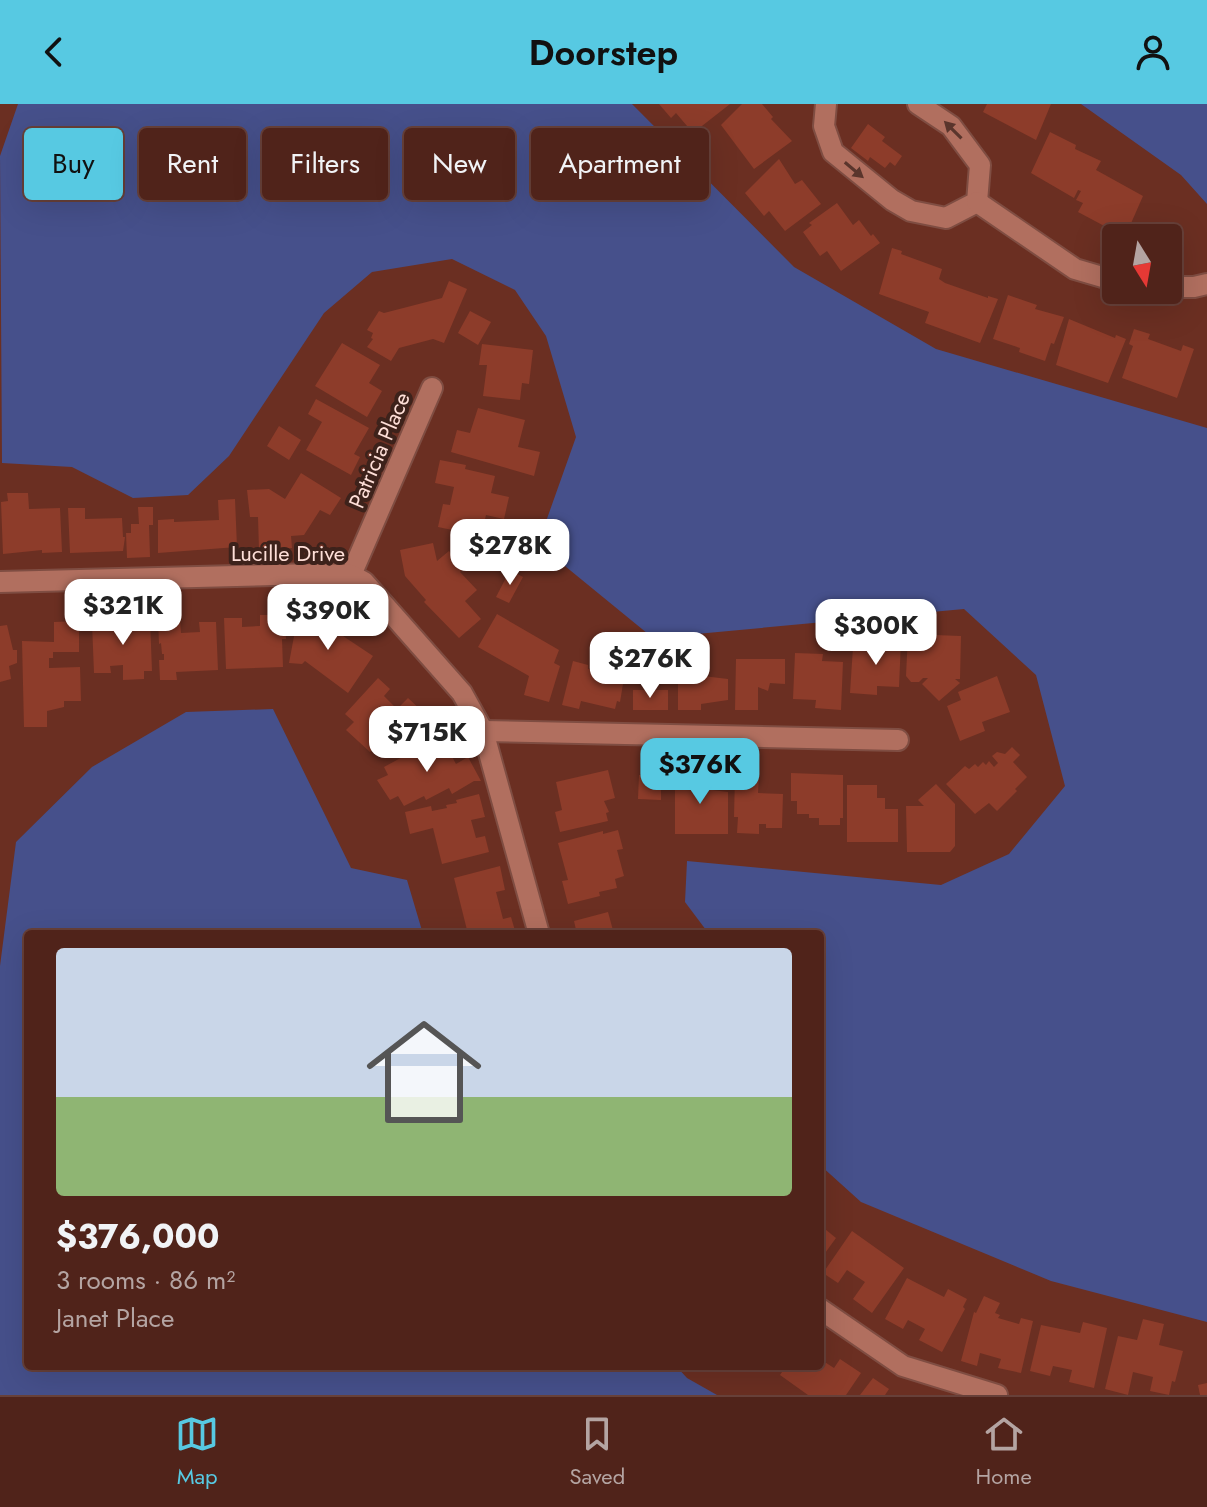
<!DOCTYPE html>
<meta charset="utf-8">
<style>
body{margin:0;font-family:Jost,sans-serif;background:#562b23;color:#f1f3f6;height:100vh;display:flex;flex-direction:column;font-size:30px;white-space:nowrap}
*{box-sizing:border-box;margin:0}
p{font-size:26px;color:#b4a4a2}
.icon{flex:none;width:44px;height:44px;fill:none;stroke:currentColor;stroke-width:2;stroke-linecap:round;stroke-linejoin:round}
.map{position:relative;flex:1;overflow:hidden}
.drawer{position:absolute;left:24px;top:826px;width:800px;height:440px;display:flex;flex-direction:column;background:#50231a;border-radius:8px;box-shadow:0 8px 32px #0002,0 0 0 2px #674039}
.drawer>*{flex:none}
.hud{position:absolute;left:24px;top:24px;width:800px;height:72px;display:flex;gap:16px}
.needle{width:52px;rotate:169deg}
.controls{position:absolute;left:1102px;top:120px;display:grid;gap:16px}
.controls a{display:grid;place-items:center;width:80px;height:80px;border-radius:8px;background:#50231a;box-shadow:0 8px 32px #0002,0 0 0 2px #674039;font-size:40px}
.price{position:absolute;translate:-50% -68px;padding:0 18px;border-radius:16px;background:#fff;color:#222;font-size:26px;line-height:52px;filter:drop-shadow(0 2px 4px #0008)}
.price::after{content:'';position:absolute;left:50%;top:48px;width:24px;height:18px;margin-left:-12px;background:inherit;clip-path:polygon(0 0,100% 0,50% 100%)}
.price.on{background:#57c9e2;color:#111}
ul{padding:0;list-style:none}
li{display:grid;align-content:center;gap:16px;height:424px;padding:0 32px}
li+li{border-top:2px solid #674039}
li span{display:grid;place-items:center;height:248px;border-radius:8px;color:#555}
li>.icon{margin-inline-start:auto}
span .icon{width:144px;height:144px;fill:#fffc;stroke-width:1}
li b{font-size:34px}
.tag{padding:0 28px;border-radius:8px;background:#50231a;box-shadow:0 8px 32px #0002,0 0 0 2px #674039;font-size:28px;line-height:72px}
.tag.on{background:#57c9e2;color:#111}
header{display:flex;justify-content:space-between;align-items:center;height:104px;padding:0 32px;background:#57c9e2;color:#111;font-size:36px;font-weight:600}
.tabs{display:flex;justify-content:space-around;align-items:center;height:112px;border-top:2px solid #674039;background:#50231a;font-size:22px;color:#b4a4a2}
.tabs a{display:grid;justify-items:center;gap:4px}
.tabs .on{color:#57c9e2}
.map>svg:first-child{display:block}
.green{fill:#46508b}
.building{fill:#8d3c2a}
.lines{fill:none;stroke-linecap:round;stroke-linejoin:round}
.street-casing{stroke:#7f4d42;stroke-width:24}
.street{stroke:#b16f5f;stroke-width:20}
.oneway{fill:#5a352c}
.labels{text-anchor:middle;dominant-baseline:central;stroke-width:8;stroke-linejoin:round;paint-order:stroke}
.street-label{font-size:22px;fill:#fedfd8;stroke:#3d221b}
</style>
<header><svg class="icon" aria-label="back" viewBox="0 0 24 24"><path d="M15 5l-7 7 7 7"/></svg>Doorstep<svg class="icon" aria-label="person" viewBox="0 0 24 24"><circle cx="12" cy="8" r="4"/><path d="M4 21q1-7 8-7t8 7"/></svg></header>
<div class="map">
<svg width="1207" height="1291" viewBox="0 0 1207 1291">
<rect width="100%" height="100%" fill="#6b2f22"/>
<g class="green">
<path d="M18,0H632L794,163L936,245L1207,324V1218L1051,1177L861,1098L820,1061V830H709L685,798L687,757L941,781L1009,750L1065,682L1036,571L964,505L653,534L538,440L576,333L546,232L515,186L452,155L372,168L324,209L229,352L188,391L133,394L72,363L2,359L0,52Z"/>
<path d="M1081,0H1207V100L1181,71Z"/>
<path d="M273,605L351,764L407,776L423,830H28V1262H676L687,1274L717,1291H0V862L16,738L92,663L186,608Z"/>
</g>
<g class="building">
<path d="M659,0H730L693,29L676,9L671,14Z"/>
<path d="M742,0H762L773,13L771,15L792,37L754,65L721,21Z"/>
<path d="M987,0H1051L1036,36L983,8Z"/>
<path d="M868,20L885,33L882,37L902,52L895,62L890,58L885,64L870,53L868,57L851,44Z"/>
<path d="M1050,28L1076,41L1075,45L1101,57L1096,66L1143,92L1125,133L1078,108L1083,99L1076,96L1081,87L1078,86L1074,94L1031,69Z"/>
<path d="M779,55L795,80L802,76L821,100L785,127L769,107L764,112L745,89Z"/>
<path d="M837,99L853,121L859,116L871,132L873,130L880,139L841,167L827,147L820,152L803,128L812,121L809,119Z"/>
<path d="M892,144L902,147L901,150L942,165L939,175L945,179L988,194V192L998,195L980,239L925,219L929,208L879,190Z"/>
<path d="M449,177L467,185L444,239L433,235L399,244L391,257L367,243L373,235L371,234L373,229L367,226L379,207L384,209L442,194Z"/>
<path d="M1008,191L1037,201L1035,205L1064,213L1054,240L1051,239L1045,257L1019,248L1020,244L993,235Z"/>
<path d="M470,207L491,218L478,241L458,229Z"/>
<path d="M1069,215L1115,234L1116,231L1126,235L1108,279L1056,261Z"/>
<path d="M1134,225L1150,230L1148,235L1181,247L1183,241L1194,245L1177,294L1122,274L1133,242L1129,240Z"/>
<path d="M342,239L380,261L369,279L382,287L367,313L315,282Z"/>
<path d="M482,240L533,246L529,280L522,279L520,296L483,292L487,261H479Z"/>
<path d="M316,295L369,324L354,350L360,353L351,371L306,346L322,318L308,310Z"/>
<path d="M478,304L525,316L518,343L540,348L534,372L451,348L457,326L470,329Z"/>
<path d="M279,322L301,336L289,356L267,342Z"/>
<path d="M440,356L466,361L465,365L495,372L491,389L509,393L504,415L486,411L481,432L438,423L443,400L450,401L454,383L435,379Z"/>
<path d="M301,369L341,394L330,411L320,406L304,431L291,432L292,444L259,446L258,413H250L247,386L269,385L285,395Z"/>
<path d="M7,389H28L29,405L60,404L62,448L42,449V446L3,450L1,398L8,397Z"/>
<path d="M235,395L237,443L158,449V416L174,415V418L219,416L218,396Z"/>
<path d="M138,403H153V421H149L150,453L127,454L126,429H131V420H139Z"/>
<path d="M68,404H85V415L122,414L123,433H125L123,447L70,449Z"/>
<path d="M433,439L437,457L449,447L464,464L460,468L477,486L465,497L481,515L459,534L424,498L426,496L405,472L400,446Z"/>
<path d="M510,466L523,473L509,499L496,493Z"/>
<path d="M497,510L559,546L554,559L560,562L549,598L524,591L529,572L478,543Z"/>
<path d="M260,511H285L286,535H282L283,563L226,565L224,514H242V523L260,522Z"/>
<path d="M298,511L322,514V518L373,552L348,589L305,557L302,560L289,559Z"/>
<path d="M180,514L181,529L200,528L199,518H216L218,566L176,568L177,576H160L159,556H164V550H162L161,539L159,540L158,515Z"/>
<path d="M150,515L152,567H144V575L123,576V561L110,562L111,569H94L92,519Z"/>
<path d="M79,517V548H53V554H49V564L80,563L81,597H64V603L47,607V623H24L22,537L54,538V518Z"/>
<path d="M7,521L13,546H17V559L9,562L11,575L0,578V522Z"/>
<path d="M908,530L961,532L960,575H955L960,579L939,597L922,580L928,574H923L919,578H911L906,572Z"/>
<path d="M874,535L901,536L899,583L877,582V591L850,589L853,543L874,544Z"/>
<path d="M795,549L823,550L822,557L843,558L841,606L815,604L816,596L793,595Z"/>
<path d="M603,550L627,556L620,598L617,597L615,605L581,597L579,605L562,601L573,557L588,561V565L599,567Z"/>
<path d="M736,555H785V580L770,579L768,587L758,583V606H735Z"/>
<path d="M678,569L728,575V596L701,600V606H678Z"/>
<path d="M997,572L1010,608L982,618L985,627L960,637L947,602L961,596L958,588Z"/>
<path d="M378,574L390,585L384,592L397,605L408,594L424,609L408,627L411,630L403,639L397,633L384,646L378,640L370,648L346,626L354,618L345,610Z"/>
<rect x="633" y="586" width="35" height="20"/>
<path d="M441,632L456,660L468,653L481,677H474L452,690L449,684L426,696L424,692L404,702L398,692L390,696L377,676L388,671L384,663Z"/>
<path d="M1012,643L1020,651L1013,658L1027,673L1015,685L1017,687L997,707L989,699L975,710L946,680L965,662L969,665L975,660L978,663L983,658L986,661L989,657L994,663L998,659L992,652L997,648L1005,650Z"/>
<path d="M608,666L615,694L604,697L609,708L606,709L608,717L560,728L555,708L562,706L556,678Z"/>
<path d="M675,669H711L712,686L728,688V730H675Z"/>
<path d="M791,669L843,671V714H840V721H819V714H809V710H797V697H791Z"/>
<path d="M639,671H661V696L638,695Z"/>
<path d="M735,671L759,672L758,689L783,690L782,724H766V720H759V730L737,729L738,713H734Z"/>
<path d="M936,680L955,700V742L950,748H907L906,702H924L918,696Z"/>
<path d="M847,681H877V694H885V705H898V738H847Z"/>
<path d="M479,690L485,713L471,716L476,734L485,732L489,748L442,760L433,724L410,730L405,708L431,702L432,707L447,704L446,701L457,699L456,696Z"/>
<path d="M618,726L623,745L617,746L624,772L615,775L617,784L599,788L600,792L568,800L562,777L568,776L558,739L603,727V730Z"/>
<path d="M500,762L505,786L496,788L503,815L511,813L516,830H468L454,774Z"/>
<path d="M608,808L614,830H577L574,817Z"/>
<path d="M820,1121L836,1134L820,1156Z"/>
<path d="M852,1127L904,1164L872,1209L853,1195L865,1178L847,1166L838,1179L823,1169Z"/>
<path d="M907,1174L944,1193L948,1185L967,1195L963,1203L965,1205L942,1248L919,1236L925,1225L908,1216L903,1225L885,1215Z"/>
<path d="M984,1192L1000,1199L995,1209L1000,1211L998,1214L1019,1220L1021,1214L1033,1217L1021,1269L998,1264L1001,1255L980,1249L977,1262L961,1257L974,1208L976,1209Z"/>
<path d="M1143,1215L1164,1220L1159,1241L1183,1247L1175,1278L1172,1277L1169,1291L1150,1287L1153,1273L1133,1268L1128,1291L1105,1285L1118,1232L1137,1236Z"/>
<path d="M1083,1218L1107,1224L1094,1284L1069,1278L1072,1266L1053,1262L1050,1272L1030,1267L1041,1221L1080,1229Z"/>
<path d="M820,1255L834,1264L840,1255L861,1269L846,1291H808L780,1271L786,1262H820Z"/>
<path d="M873,1274L889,1285L885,1291H860Z"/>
<path d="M1207,1279V1291H1200L1198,1281Z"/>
</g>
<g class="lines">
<g class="street-casing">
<g id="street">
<path d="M826,0L824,22L833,48L892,96L911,107L946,114L977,98L980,61L951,22L918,0"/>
<path d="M977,98L1075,165L1116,177"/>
<path d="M1168,183H1194L1207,180"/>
<path d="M351,471L432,284"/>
<path d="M0,478L315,470L351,471L364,478L462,589L483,627L539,830"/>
<path d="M483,627L898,636"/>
<path d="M820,1205L903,1262L997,1291"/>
</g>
</g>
<use href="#street" class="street"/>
</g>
<defs><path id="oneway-solid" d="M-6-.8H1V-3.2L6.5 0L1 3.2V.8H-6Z" transform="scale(2)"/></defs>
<g class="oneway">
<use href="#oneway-solid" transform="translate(953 26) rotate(-135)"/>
<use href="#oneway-solid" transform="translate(854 66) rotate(40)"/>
</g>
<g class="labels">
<g class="street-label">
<text transform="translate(379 346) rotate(-67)">Patricia Place</text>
<text x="288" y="449">Lucille Drive</text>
</g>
</g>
</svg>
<div class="controls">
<a><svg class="needle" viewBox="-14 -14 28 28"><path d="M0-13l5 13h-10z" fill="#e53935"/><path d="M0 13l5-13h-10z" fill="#b4a4a2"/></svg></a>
</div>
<b class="price" style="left:510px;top:483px">$278K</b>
<b class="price" style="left:123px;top:543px">$321K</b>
<b class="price" style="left:328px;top:548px">$390K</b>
<b class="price" style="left:876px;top:563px">$300K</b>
<b class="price" style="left:650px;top:596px">$276K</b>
<b class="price" style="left:427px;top:670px">$715K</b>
<b class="price on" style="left:700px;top:702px">$376K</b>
<div class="hud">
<a class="tag on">Buy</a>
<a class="tag">Rent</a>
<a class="tag">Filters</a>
<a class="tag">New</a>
<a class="tag">Apartment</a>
</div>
<section class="drawer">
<ul>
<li><span style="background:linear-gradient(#c9d6e8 60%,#8fb573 0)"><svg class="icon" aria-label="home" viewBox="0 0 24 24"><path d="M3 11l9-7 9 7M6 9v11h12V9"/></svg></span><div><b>$376,000</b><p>3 rooms · 86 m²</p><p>Janet Place</p></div></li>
</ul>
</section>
</div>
<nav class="tabs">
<a class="on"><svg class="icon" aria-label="map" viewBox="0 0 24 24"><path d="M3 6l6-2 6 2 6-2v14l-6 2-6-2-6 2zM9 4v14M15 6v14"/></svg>Map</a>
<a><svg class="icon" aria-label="saved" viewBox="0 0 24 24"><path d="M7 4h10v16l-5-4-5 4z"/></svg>Saved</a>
<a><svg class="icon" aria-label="home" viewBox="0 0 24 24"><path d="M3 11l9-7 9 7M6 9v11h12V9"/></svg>Home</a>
</nav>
